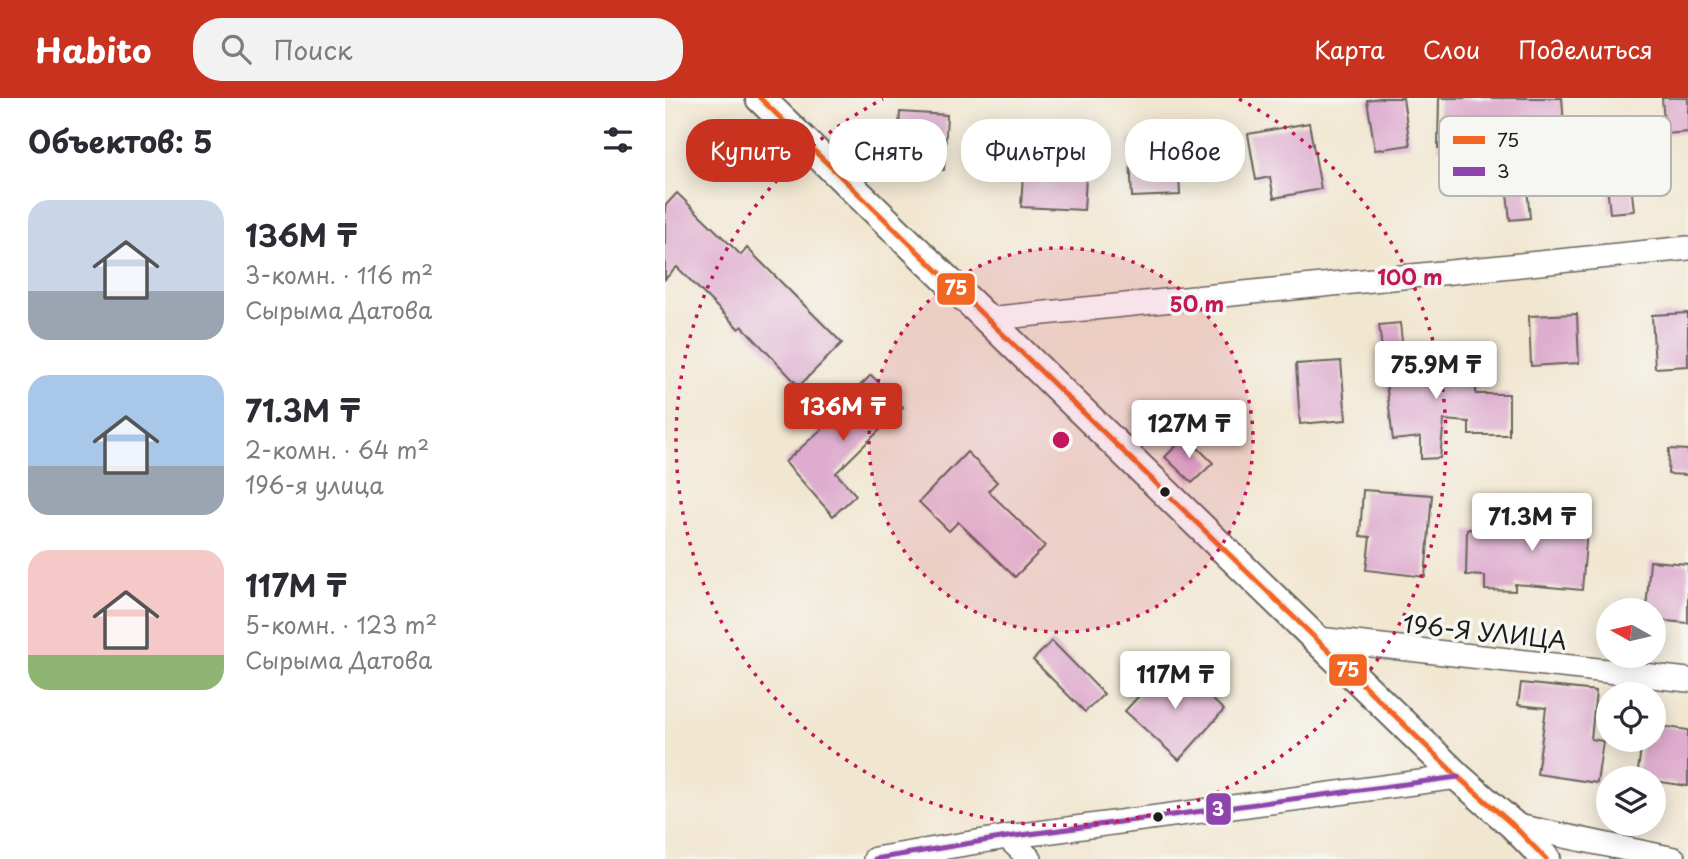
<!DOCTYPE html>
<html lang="ru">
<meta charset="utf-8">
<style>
body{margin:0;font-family:"Playpen Sans",sans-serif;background:#f2f2f3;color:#2b2b33;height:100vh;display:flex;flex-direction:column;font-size:26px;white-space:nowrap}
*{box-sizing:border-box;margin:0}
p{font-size:23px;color:#7c7c81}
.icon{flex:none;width:38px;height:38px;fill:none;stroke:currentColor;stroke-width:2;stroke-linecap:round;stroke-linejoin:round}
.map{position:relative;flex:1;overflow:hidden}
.drawer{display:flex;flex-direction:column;background:#fff;width:665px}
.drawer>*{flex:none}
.guide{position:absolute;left:21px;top:21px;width:665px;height:63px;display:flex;gap:14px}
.needle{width:46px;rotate:278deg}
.buttons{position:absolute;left:931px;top:500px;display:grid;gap:14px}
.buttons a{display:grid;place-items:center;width:70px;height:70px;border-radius:50%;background:#fff;box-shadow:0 4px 18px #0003;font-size:35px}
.price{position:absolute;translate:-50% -60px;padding:0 16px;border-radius:7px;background:#fff;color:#222;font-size:23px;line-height:46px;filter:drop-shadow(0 2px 4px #0008)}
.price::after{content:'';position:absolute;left:50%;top:42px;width:21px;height:16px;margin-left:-10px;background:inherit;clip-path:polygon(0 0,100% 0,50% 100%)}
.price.on{background:#c8321e;color:#fff}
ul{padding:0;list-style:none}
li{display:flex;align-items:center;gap:21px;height:175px;padding:0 28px}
li span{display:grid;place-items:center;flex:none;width:196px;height:140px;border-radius:21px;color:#555}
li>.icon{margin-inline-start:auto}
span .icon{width:84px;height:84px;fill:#fffc;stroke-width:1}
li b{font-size:30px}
h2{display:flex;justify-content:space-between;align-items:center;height:84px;padding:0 28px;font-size:30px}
.tag{padding:0 24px;border-radius:28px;background:#fff;box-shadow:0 4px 18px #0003;font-size:24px;line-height:63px}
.tag.on{background:#c8321e;color:#fff}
header{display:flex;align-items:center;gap:42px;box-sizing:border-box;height:98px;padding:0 35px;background:#c8321e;color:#fff}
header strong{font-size:33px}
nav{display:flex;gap:38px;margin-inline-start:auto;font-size:24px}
.search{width:490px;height:63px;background:#f2f2f3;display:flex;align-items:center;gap:18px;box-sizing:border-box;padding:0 24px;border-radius:28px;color:#7c7c81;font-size:26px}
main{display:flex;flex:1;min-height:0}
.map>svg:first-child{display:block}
.building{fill:#deacce}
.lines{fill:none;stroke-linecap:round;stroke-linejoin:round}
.minor-casing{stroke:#67635b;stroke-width:26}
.tertiary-casing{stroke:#67635b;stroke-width:32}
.minor{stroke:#fff;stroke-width:23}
.tertiary{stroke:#fff;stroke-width:28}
.bus-1-casing{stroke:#f6f6f2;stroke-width:10}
.bus-2-casing{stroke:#f6f6f2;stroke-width:10}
.bus-1{stroke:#f26522;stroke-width:5}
.bus-2{stroke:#8e44ad;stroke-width:5}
.ring{fill:none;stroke:#c2185b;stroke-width:3.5;stroke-dasharray:3.5 7}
.bus-dot{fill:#1c1c1c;stroke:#f6f6f2;stroke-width:2.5}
.labels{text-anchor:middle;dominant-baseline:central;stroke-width:7;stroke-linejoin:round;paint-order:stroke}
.street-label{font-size:24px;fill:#1c1c1c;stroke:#f6f6f2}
.key{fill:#f6f6f2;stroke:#b5b5b2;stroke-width:2}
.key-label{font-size:19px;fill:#1c1c1c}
.centre{fill:#c2185b;stroke:#f6f6f2;stroke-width:3.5}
.ring-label{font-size:21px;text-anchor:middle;font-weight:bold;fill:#c2185b;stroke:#f6f6f2;stroke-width:7;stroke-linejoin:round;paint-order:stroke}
.line-badge{stroke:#f6f6f2;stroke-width:2.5}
.badge-label{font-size:19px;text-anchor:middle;font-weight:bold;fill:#fff}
</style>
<header>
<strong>Habito</strong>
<div class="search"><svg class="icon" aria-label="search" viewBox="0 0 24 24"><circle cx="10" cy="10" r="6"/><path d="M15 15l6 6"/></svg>Поиск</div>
<nav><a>Карта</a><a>Слои</a><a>Поделиться</a></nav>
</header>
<main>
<section class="drawer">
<h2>Объектов: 5<svg class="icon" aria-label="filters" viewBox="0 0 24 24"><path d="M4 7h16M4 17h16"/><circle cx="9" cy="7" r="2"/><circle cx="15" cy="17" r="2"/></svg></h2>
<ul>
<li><span style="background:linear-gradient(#c9d6e8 65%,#9aa5b1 0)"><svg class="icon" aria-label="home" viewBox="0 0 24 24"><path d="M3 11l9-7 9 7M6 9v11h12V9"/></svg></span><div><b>136M ₸</b><p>3-комн. · 116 m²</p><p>Сырыма Датова</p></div></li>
<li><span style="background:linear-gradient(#a9c7e8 65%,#9aa5b1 0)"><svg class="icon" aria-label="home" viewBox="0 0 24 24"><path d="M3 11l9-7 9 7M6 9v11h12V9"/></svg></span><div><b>71.3M ₸</b><p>2-комн. · 64 m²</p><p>196-я улица</p></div></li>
<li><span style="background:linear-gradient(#f6c9c9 75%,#8fb573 0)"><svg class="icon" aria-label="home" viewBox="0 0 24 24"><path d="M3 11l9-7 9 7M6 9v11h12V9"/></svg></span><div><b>117M ₸</b><p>5-комн. · 123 m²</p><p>Сырыма Датова</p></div></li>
</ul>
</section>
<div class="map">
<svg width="1023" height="761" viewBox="0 0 1023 761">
<rect width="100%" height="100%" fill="#f6f6f2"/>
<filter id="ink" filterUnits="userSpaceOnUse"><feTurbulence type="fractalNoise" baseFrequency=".0143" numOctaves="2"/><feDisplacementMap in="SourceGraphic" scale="14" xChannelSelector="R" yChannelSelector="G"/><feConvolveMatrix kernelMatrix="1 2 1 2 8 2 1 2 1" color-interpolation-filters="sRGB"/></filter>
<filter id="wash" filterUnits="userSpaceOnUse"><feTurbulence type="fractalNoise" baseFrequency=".00686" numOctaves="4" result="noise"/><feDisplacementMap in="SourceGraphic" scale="28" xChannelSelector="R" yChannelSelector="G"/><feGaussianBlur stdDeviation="1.57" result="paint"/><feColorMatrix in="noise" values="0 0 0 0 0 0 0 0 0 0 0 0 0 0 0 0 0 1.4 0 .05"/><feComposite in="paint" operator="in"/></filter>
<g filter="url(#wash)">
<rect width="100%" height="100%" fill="#f1e6d0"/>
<g id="blocks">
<g class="building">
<path d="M715,0H738L745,47L710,52L702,2Z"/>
<path d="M774,0H897L899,27L856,32L865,120L845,122L837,51L773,50Z"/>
<path d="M997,0H1023V34L1000,36Z"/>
<path d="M235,14L282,17L279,72L231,69Z"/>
<path d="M644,25L656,91L609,100L605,79L591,82L583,36Z"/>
<path d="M512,37L515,97L467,99L464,40Z"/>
<path d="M961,40L969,113L945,115L937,43Z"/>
<path d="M360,42L423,46L419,112L356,109Z"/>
<path d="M12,95L76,157L82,150L177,245L134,288L77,228L74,231L12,169L0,181V108Z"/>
<path d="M1023,215V268L990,270L987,217Z"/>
<path d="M912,216L914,265L866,268L864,218Z"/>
<path d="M735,225L741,280L811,279V296H844V337H804V324L779,322L775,360L756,361V339L728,342L714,227Z"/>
<path d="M676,263L681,322L635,326L631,266Z"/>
<path d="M206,277L238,309L171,375L191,397L168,418L120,364L169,320L166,317Z"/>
<path d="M521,338L548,365L527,385L500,359Z"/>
<path d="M1004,351L1023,352V377L1003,376Z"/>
<path d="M302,354L332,384L323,393L380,448L350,479L293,424L284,433L254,404Z"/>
<path d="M698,392L767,397L760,479L701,472L705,439L695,438Z"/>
<path d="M887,406L924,409L917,492L850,486V493L820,492V478L801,477L802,431L884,432Z"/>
<path d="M985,463L1023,466V525L989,522V513H981Z"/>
<path d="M387,543L439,596L420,614L368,562Z"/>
<path d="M506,563L559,612L514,662L460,613Z"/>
<path d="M856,585L931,593L926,641L938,643L932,685L872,676L881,610L853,607Z"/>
<path d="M989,627L1023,632V688L989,683V681H972L977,642H989Z"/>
</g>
</g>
</g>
<g filter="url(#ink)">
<use href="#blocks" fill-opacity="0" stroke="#67635b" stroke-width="2"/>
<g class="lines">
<g class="minor-casing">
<g id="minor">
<path d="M321,221L1023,150"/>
<path d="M653,541L1023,582"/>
<path d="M848,727L1009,761"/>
<path d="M342,739L365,761"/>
<path d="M210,761L342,739L793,679"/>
</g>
</g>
<g class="tertiary-casing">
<path id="tertiary" d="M95,0L793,679L848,727L881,761"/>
</g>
<use href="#minor" class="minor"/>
<use href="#tertiary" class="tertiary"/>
<g class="bus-1-casing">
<path id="bus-1" d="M95,0L793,679L848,727L881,761"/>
</g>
<g class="bus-2-casing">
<path id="bus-2" d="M210,761L342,739L793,679"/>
</g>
<use href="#bus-1" class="bus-1"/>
<use href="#bus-2" class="bus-2"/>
</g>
</g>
<circle cx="396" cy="342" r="192" fill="#c2185b" fill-opacity=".12"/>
<g class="ring">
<circle cx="396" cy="342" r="192"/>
<path d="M574 1A385 385 0 1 1 218 1"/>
</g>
<g class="bus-dot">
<circle cx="500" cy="394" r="6"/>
<circle cx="493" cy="719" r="6"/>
</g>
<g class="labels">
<g class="street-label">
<text transform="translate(820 533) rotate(6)">196-Я УЛИЦА</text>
</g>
</g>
<rect x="774" y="18" width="232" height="80" rx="10" class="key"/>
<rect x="788" y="38" width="32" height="8" fill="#f26522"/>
<rect x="788" y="69" width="32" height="9" fill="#8e44ad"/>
<g class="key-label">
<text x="832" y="49">75</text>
<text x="832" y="80">3</text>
</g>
<circle cx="396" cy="342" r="10" class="centre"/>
<g class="ring-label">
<text x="745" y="187">100 m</text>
<text x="532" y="214">50 m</text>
</g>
<g class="line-badge">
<rect x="271" y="174" width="40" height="34" rx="7" fill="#f26522"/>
<rect x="663" y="555" width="40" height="34" rx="7" fill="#f26522"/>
<rect x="540" y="694" width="27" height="34" rx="7" fill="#8e44ad"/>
</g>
<g class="badge-label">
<text x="291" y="197">75</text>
<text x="683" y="579">75</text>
<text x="553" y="718">3</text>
</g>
</svg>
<div class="buttons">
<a><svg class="needle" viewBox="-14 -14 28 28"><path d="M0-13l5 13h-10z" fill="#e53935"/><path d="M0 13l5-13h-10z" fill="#7c7c81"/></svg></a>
<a><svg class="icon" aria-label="locate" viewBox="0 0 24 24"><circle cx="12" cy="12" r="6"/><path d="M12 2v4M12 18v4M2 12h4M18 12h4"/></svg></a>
<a><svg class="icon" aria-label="layers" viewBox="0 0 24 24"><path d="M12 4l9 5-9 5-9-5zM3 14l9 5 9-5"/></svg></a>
</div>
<b class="price" style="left:771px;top:303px">75.9M ₸</b>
<b class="price on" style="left:178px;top:345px">136M ₸</b>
<b class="price" style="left:524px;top:362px">127M ₸</b>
<b class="price" style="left:867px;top:455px">71.3M ₸</b>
<b class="price" style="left:510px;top:613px">117M ₸</b>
<div class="guide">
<a class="tag on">Купить</a>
<a class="tag">Снять</a>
<a class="tag">Фильтры</a>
<a class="tag">Новое</a>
</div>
</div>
</main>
